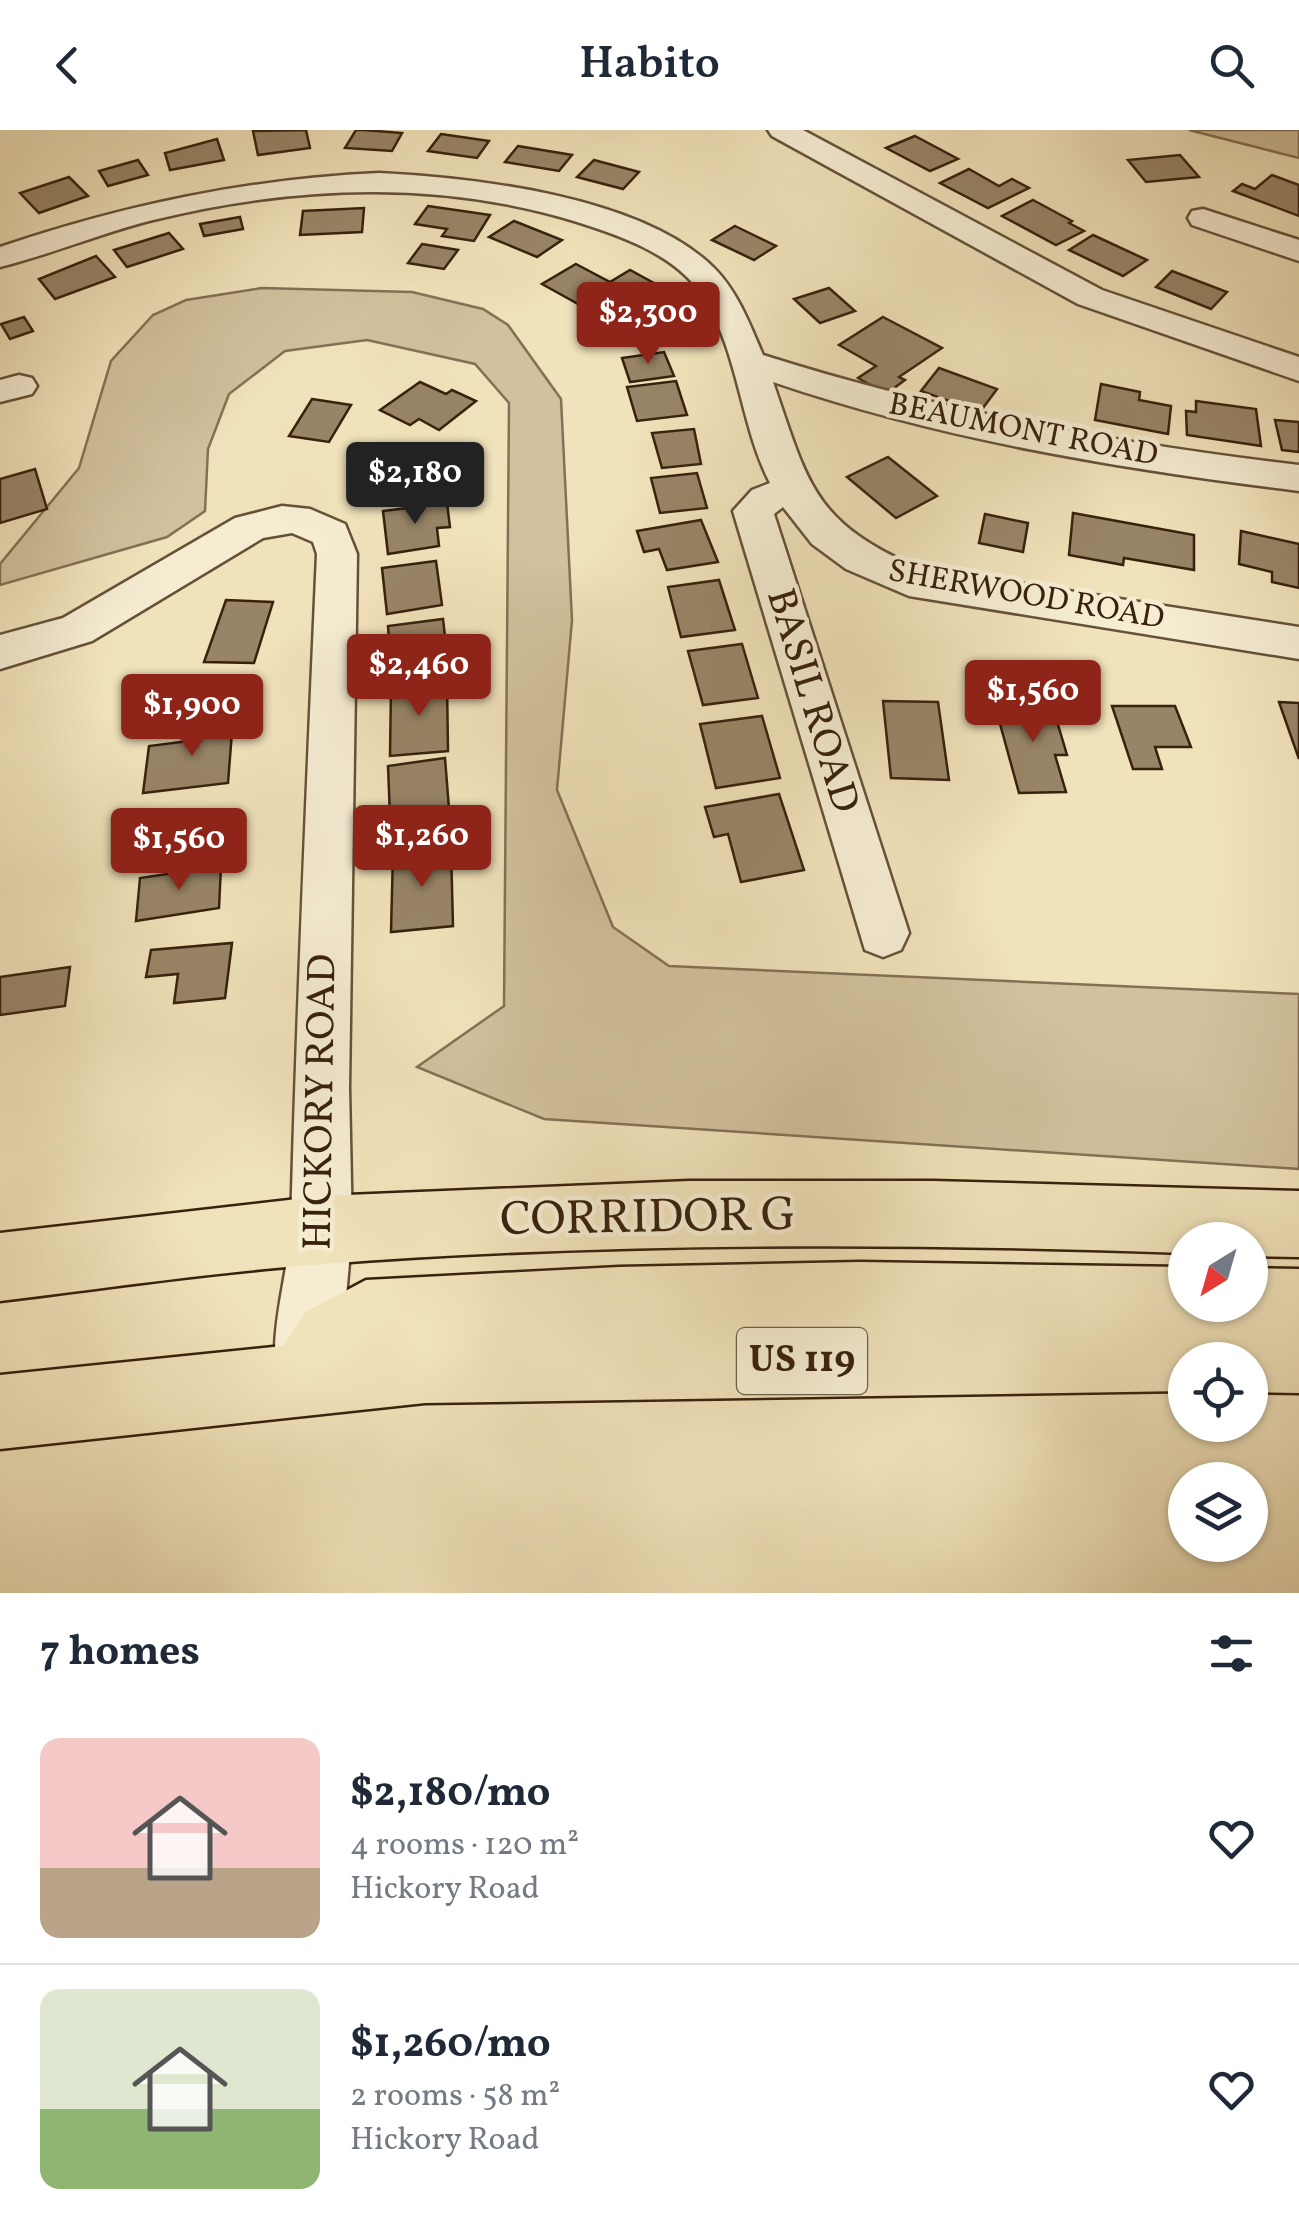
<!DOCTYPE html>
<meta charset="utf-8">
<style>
body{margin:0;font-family:Vollkorn,serif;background:#f6f6f7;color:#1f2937;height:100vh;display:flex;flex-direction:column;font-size:38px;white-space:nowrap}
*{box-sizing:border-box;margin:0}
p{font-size:32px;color:#747a83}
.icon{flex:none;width:55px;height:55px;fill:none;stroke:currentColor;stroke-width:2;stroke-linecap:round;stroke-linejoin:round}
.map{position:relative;height:1463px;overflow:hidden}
.sheet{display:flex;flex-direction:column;background:#fff;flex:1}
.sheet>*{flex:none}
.needle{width:65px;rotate:217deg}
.buttons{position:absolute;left:1168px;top:1092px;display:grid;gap:20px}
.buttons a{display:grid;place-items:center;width:100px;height:100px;border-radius:50%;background:#fff;box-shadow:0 2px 8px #0004;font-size:50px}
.price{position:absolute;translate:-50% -85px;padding:0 22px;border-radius:10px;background:#8f2418;color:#fff;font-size:32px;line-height:65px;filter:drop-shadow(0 2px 5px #0008)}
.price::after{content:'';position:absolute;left:50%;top:60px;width:30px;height:22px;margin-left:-15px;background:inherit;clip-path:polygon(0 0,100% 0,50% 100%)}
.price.selected{background:#222;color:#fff}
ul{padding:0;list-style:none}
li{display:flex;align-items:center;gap:30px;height:250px;padding:0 40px}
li+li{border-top:2px solid #e0e1e3}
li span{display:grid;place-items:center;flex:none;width:280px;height:200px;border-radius:20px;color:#555}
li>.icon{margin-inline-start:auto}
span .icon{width:120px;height:120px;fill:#fffc;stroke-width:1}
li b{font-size:42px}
h2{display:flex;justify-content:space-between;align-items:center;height:120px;padding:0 40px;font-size:42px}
header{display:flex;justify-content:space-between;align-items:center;height:130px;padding:0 40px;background:#fff;font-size:45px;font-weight:600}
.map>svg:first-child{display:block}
.green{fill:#d1c19d;stroke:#847155;stroke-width:2.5}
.building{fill:#988567;stroke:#38210d;stroke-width:2.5}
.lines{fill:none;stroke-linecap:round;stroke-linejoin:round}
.minor-casing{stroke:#665138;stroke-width:5}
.trunk-casing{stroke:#38210d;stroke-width:5}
.minor{fill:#f5ecd2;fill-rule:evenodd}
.trunk{fill:#f0e2ba;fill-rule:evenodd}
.labels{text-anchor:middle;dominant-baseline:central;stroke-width:9;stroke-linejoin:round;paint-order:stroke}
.far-street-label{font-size:32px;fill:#38210d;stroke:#f5ecd2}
.shield{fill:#f5ecd2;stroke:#715e48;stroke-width:2.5}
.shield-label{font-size:38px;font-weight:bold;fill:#38210d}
.street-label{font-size:40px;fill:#38210d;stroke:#f5ecd2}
.near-street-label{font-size:48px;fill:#38210d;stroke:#f5ecd2}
</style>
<header><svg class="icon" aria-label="back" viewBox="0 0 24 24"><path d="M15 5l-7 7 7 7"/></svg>Habito<svg class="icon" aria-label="search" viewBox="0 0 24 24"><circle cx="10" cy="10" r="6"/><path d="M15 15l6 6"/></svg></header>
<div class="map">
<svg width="1299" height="1463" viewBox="0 0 1299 1463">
<rect width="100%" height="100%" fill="#f0e2ba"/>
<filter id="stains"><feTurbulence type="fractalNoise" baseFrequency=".002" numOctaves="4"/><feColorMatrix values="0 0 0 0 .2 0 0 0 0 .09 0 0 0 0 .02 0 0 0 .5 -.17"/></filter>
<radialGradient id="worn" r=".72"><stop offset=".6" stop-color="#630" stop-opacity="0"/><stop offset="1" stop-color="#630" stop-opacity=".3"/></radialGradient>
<g class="green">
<path d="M1189,0H1299V28Z"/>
<path d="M262,158L412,162L483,179L508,195L561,269L572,490L557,660L613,797L669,836L1299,864V1039L544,989L417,937L504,876L509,273L475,234L367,210L285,221L229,264L208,319L205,381L167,407L0,455V434L79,338L111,231L153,185L186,170Z"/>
</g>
<g class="building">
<path d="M306,0L310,18L258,25L253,1Z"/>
<path d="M356,0H363L402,3L392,21L345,18Z"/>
<path d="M441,4L489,11L477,28L428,21Z"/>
<path d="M915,6L958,29L930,41L886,18Z"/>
<path d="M217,9L224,30L170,40L165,23Z"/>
<path d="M518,16L572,25L559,41L505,32Z"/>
<path d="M1180,25L1199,47L1146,52L1128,30Z"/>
<path d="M138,30L148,45L108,56L99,41Z"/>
<path d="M594,30L639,42L623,59L577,47Z"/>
<path d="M969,39L999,56L1012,49L1029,58L988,78L940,53Z"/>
<path d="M1272,45L1299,55V86L1233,61L1242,54L1255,59Z"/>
<path d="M69,47L88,66L39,83L20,63Z"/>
<path d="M1033,70L1072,91L1069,93L1084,101L1056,115L1002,86Z"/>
<path d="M428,76L490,85L474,111L442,106L447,99L415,94Z"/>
<path d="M364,78L362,102L300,105L303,81Z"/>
<path d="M240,87L243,99L204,106L200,94Z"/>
<path d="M514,91L562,110L537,127L489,107Z"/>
<path d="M735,96L776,116L754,130L712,110Z"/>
<path d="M169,103L183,119L127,137L114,120Z"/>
<path d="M1093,105L1147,130L1123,146L1069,120Z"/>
<path d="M422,114L458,120L444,139L408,133Z"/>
<path d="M96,126L115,147L55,169L39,149Z"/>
<path d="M576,134L610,152L630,140L652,152L598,185L542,154Z"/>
<path d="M1172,141L1227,162L1211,179L1156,157Z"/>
<path d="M829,158L855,181L820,193L794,169Z"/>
<path d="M24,187L33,201L10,209L1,194Z"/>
<path d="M883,187L942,218L899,247L905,250L886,264L858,248L876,236L839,215Z"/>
<path d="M664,222L674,246L630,252L622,228Z"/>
<path d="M939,238L997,259L980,282L921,261Z"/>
<path d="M676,251L687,285L637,291L627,257Z"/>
<path d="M420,252L446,264L452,260L476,271L439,300L419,289L410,295L380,280Z"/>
<path d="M1101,254L1140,262L1139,270L1171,276L1168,304L1095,290Z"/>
<path d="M312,269L351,275L329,312L289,306Z"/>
<path d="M1196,271L1256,279L1261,316L1187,305L1186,281L1196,282Z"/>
<path d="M1275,290L1299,292V322L1282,320Z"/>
<path d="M694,299L701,334L662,338L652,303Z"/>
<path d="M888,327L937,366L896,388L847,347Z"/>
<path d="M35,339L47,379L0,393V349Z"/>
<path d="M697,343L707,378L660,383L651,348Z"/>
<path d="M447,373L450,397L437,398L439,416L388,424L383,381Z"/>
<path d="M1073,383L1194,405V440L1124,428L1123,435L1069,425Z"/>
<path d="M985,384L1028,393L1023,422L979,413Z"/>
<path d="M701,390L718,432L667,440L659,419L644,422L637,401Z"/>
<path d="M1241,401L1299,414V458L1272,452V442L1239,434Z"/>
<path d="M436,431L442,475L387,484L382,438Z"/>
<path d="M719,450L735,500L681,507L668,457Z"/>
<path d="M226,470L273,472L254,533L204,532Z"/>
<path d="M443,489L449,542L392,549L388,496Z"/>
<path d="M742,514L758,568L703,575L688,521Z"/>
<path d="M447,552L448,621L390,626L391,557Z"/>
<path d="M883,571L938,572L949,650L891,648Z"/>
<path d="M1051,571L1067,625H1055L1066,662L1019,663L994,572Z"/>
<path d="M1279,572L1299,573V629Z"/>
<path d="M1112,576H1175L1191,617H1155L1162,639H1133Z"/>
<path d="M762,586L780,648L716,658L700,594Z"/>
<path d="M233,589L228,653L143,663L149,616L189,611L191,593Z"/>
<path d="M445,628L451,704L391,712L388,636Z"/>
<path d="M779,664L804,740L741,752L728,704L714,707L705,677Z"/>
<path d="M451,718L453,796L391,802L393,723Z"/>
<path d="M221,736L219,778L136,791L140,748Z"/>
<path d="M232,813L225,868L174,873L178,844L146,847L151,820Z"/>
<path d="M70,837L65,876L0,885V847Z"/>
</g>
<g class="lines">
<g class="minor-casing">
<g id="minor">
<path d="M768,0H803L1102,160L1299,227V251L1078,174L772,6Z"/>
<path d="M379,43C476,48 642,66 714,138C738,162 750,195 763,225C943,282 1112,313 1299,335V361C1121,339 943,310 773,252C808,353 812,391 916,437L1299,497V529L909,466L846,439L812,414L783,377L774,384L909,803L901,820L883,827L865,820L733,381L752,360L770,353C739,293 739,217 699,161C672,123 616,104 574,91C436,49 292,56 153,90C101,103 52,124 0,137V117C125,75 247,49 379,43Z"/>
<path d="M1203,79L1299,110V131L1192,95L1188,88L1192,81Z"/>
<path d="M19,245L32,248L37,256L32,264L0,272V250Z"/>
<path d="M282,376L310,379L345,394L357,424L349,958L352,1100L339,1244L329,1267L306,1277L283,1267C262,1216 289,1149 291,1095C297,871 307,648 317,424L313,412L292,403L263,408L92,511L0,539V505L63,488L235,388Z"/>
</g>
</g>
<g class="trunk-casing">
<g id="trunk">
<path d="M689,1051H933L1299,1061V1127L1250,1126V1110H1185V1123C898,1113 610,1112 323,1134C215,1142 108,1158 0,1171V1103L323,1066Z"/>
<path d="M860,1132L1185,1137V1175H1250V1138L1299,1139V1263L1250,1262V1230H1185V1261L425,1273L0,1319V1245L283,1216L306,1182L366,1150L619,1137ZM1217,1178L1222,1190H1212Z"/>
</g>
</g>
<use href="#minor" class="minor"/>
<use href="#trunk" class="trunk"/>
</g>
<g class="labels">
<g class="far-street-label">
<text transform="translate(1023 301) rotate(11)">BEAUMONT ROAD</text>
<text transform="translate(1026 466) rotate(10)">SHERWOOD ROAD</text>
</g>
<rect class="shield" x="737" y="1198" width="130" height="66" rx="8"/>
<g class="shield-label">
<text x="802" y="1231">US 119</text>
</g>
<g class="street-label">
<text transform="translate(811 571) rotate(73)">BASIL ROAD</text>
<text transform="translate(322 972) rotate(-89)">HICKORY ROAD</text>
</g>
<g class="near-street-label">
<text transform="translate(648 1089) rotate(-1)">CORRIDOR G</text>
</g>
</g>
<rect width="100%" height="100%" filter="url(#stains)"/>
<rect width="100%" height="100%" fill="url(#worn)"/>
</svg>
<div class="buttons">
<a><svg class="needle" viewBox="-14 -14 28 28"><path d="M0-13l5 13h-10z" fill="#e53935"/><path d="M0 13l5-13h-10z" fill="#747a83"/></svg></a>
<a><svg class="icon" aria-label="locate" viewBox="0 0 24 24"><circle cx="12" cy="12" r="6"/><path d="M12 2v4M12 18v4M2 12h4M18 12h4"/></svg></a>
<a><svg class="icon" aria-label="layers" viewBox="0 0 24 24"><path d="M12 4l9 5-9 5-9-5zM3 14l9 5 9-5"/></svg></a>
</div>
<b class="price" style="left:648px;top:237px">$2,300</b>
<b class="price selected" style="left:415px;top:397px">$2,180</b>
<b class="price" style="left:419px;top:589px">$2,460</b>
<b class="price" style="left:1033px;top:615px">$1,560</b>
<b class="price" style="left:192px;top:629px">$1,900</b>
<b class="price" style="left:422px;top:760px">$1,260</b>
<b class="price" style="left:179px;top:763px">$1,560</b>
</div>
<section class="sheet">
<h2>7 homes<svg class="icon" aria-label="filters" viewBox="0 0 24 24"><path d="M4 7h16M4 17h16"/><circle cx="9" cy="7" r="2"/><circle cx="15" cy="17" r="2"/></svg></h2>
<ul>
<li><span style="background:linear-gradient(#f6c9c9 65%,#b9a48a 0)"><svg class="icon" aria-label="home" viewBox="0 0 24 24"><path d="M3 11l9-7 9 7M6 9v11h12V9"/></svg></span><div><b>$2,180/mo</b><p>4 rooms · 120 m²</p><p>Hickory Road</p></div><svg class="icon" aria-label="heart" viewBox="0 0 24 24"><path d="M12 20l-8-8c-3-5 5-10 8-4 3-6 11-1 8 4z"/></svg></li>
<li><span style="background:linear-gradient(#dfe7d0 60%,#8fb573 0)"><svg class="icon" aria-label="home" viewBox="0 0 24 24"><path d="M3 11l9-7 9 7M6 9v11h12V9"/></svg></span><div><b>$1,260/mo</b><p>2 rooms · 58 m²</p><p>Hickory Road</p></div><svg class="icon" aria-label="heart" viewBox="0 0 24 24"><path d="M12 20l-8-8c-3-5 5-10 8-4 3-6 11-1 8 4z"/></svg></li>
</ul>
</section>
